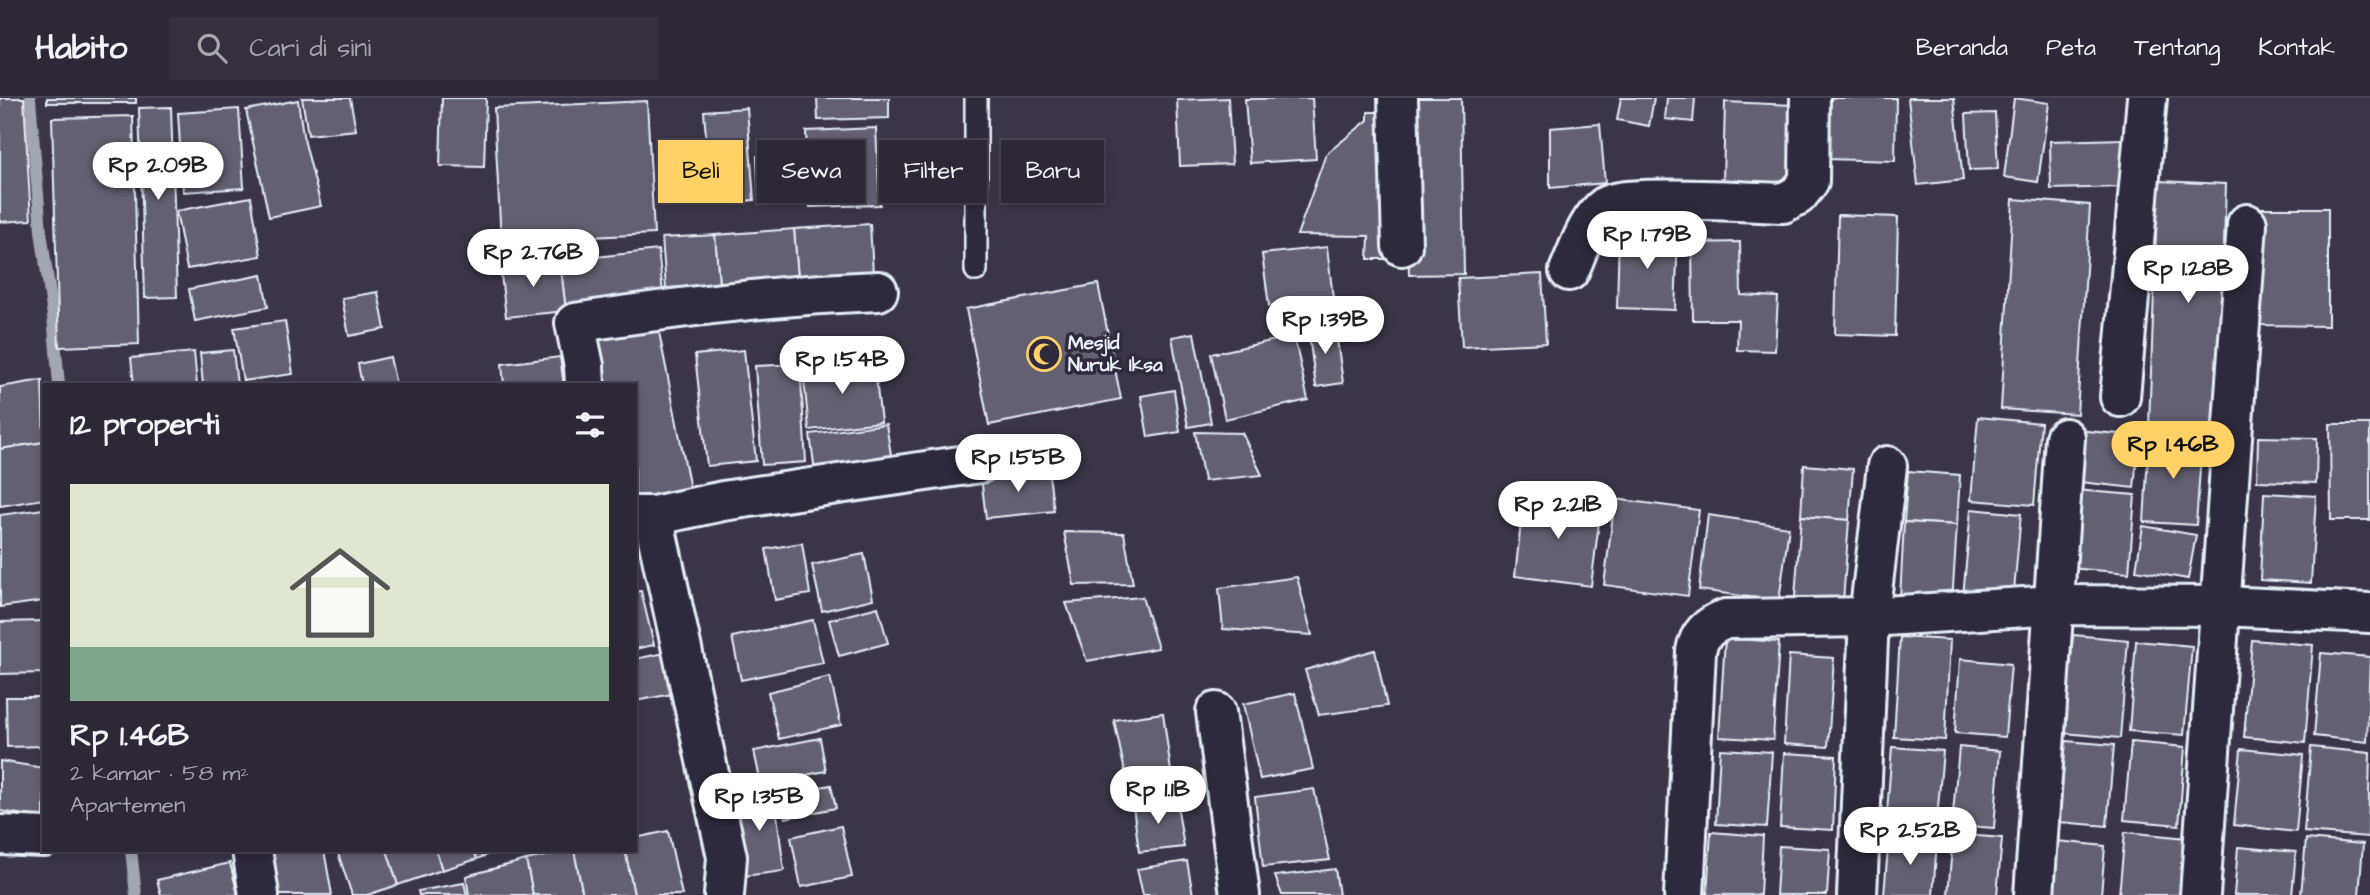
<!DOCTYPE html>
<html lang="id">
<meta charset="utf-8">
<style>
body{margin:0;font-family:"Architects Daughter",sans-serif;background:#34303e;color:#f1f3f6;height:100vh;display:flex;flex-direction:column;font-size:26px;white-space:nowrap}
*{box-sizing:border-box;margin:0}
p{font-size:23px;color:#a6a6ad}
.icon{flex:none;width:38px;height:38px;fill:none;stroke:currentColor;stroke-width:2;stroke-linecap:round;stroke-linejoin:round}
.map{position:relative;flex:1;overflow:hidden}
.sheet{position:absolute;left:42px;top:285px;width:595px;height:469px;display:flex;flex-direction:column;background:#2c2836;border-radius:0px;box-shadow:0 4px 10px #0003,0 0 0 2px #484451}
.sheet>*{flex:none}
.guide{position:absolute;left:658px;top:42px;width:665px;height:63px;display:flex;gap:14px}
.price{position:absolute;translate:-50% -60px;padding:0 16px;border-radius:24px;background:#fff;color:#222;font-size:23px;line-height:46px;filter:drop-shadow(0 2px 4px #0008)}
.price::after{content:'';position:absolute;left:50%;top:42px;width:21px;height:16px;margin-left:-10px;background:inherit;clip-path:polygon(0 0,100% 0,50% 100%)}
.price.selected{background:#ffd166;color:#111}
ul{padding:0;list-style:none}
li{display:grid;align-content:center;gap:14px;height:371px;padding:0 28px}
li+li{border-top:2px solid #484451}
li span{display:grid;place-items:center;height:217px;border-radius:0px;color:#555}
li>.icon{margin-inline-start:auto}
span .icon{width:126px;height:126px;fill:#fffc;stroke-width:1}
li b{font-size:30px}
h2{display:flex;justify-content:space-between;align-items:center;height:84px;padding:0 28px;font-size:30px}
.chip{padding:0 24px;border-radius:0px;background:#2c2836;box-shadow:0 4px 10px #0003,0 0 0 2px #484451;font-size:24px;line-height:63px}
.chip.selected{background:#ffd166;color:#111}
header{display:flex;align-items:center;gap:42px;box-sizing:border-box;height:98px;padding:0 35px;background:#2c2836;border-bottom:2px solid #484451}
header strong{font-size:33px}
nav{display:flex;gap:38px;margin-inline-start:auto;font-size:24px}
.search{width:490px;height:63px;background:#34303e;display:flex;align-items:center;gap:18px;box-sizing:border-box;padding:0 24px;border-radius:0px;color:#a6a6ad;font-size:26px}
.map>svg:first-child{display:block}
.lines{fill:none;stroke-linecap:round;stroke-linejoin:round}
.stream{stroke:#a2a6b1;stroke-width:12}
.building{fill:#636171;stroke:#e8f1f8;stroke-width:2}
.service-casing{stroke:#e8f1f8;stroke-width:26}
.minor-casing{stroke:#e8f1f8;stroke-width:44}
.service{stroke:#2f2a3d;stroke-width:21}
.minor{stroke:#2f2a3d;stroke-width:38}
.labels{text-anchor:middle;dominant-baseline:central;stroke-width:7;stroke-linejoin:round;paint-order:stroke}
.poi-label{font-size:19px;font-weight:bold;fill:#e8f1f8;stroke:#2f2a3d;text-anchor:start}
</style>
<header>
<strong>Habito</strong>
<div class="search"><svg class="icon" aria-label="search" viewBox="0 0 24 24"><circle cx="10" cy="10" r="6"/><path d="M15 15l6 6"/></svg>Cari di sini</div>
<nav><a>Beranda</a><a>Peta</a><a>Tentang</a><a>Kontak</a></nav>
</header>
<div class="map">
<svg width="2370" height="797" viewBox="0 0 2370 797">
<rect width="100%" height="100%" fill="#3a3648"/>
<filter id="ink" filterUnits="userSpaceOnUse"><feTurbulence type="fractalNoise" baseFrequency=".0143" numOctaves="2"/><feDisplacementMap in="SourceGraphic" scale="14" xChannelSelector="R" yChannelSelector="G"/><feConvolveMatrix kernelMatrix="1 2 1 2 8 2 1 2 1" color-interpolation-filters="sRGB"/></filter>
<g filter="url(#ink)">
<g class="lines">
<g class="stream">
<path d="M30,0L41,133L53,218L59,287"/>
<path d="M131,752L136,797"/>
</g>
</g>
<g class="building">
<path d="M0,0H24L31,122L0,124Z"/>
<rect x="47" y="0" width="89" height="5"/>
<path d="M302,0H350L356,32L308,37Z"/>
<path d="M442,0H486L484,69L440,68Z"/>
<path d="M817,0H889V20L818,22Z"/>
<path d="M1228,0L1232,66L1180,68L1177,2Z"/>
<path d="M1312,0L1316,61L1250,65L1245,1Z"/>
<path d="M1406,0H1461L1464,176L1409,177Z"/>
<path d="M1621,0H1654L1649,28L1617,22Z"/>
<path d="M1667,0H1695L1693,24L1665,21Z"/>
<path d="M1827,0H1896L1895,63L1826,61Z"/>
<path d="M1908,0H1954L1963,82L1918,87Z"/>
<path d="M2014,0L2049,5L2038,84L2004,79Z"/>
<path d="M298,2L303,37L321,108L269,119L246,12Z"/>
<path d="M647,3L654,136L501,143L494,10Z"/>
<path d="M1725,4L1795,7L1793,86L1723,84Z"/>
<path d="M171,9L177,199L145,200L139,10Z"/>
<path d="M747,10L754,102L711,106L704,13Z"/>
<path d="M239,11L244,90L183,94L178,15Z"/>
<path d="M1368,14H1395V161H1368L1369,138L1297,137L1326,56L1368,22Z"/>
<path d="M1995,15L1998,71L1969,72L1966,16Z"/>
<path d="M133,18L139,246L59,249L52,20Z"/>
<path d="M1600,26L1605,85L1550,90V30Z"/>
<path d="M876,30L880,107L810,109L806,33Z"/>
<path d="M2124,41L2125,89L2051,91L2050,43Z"/>
<path d="M804,56L806,105L759,106L757,58Z"/>
<path d="M2158,83L2226,86L2218,331L2149,328Z"/>
<path d="M251,99L261,158L187,171L176,113Z"/>
<path d="M2013,101L2090,107L2077,316L2001,311Z"/>
<path d="M2257,110H2328V228L2258,227Z"/>
<path d="M1838,117L1898,119L1895,238L1835,236Z"/>
<path d="M870,126L873,176L798,181L794,131Z"/>
<path d="M794,131L798,181L719,187L715,137Z"/>
<path d="M1619,134L1678,137L1675,212L1617,210Z"/>
<path d="M715,137L719,187L666,190L662,140Z"/>
<path d="M1740,144L1741,197L1778,199L1775,253L1737,252L1738,222H1693L1692,145Z"/>
<path d="M1327,149L1333,200L1269,208L1262,156Z"/>
<path d="M658,152L664,203L566,213L560,163Z"/>
<path d="M560,163L566,213L506,219L500,169Z"/>
<path d="M1542,176L1546,245L1462,249L1458,180Z"/>
<path d="M262,177L268,209L195,223L189,191Z"/>
<path d="M1098,186L1121,301L989,327L966,211Z"/>
<path d="M378,194L385,231L349,238L342,200Z"/>
<path d="M285,223L293,276L243,283L234,230Z"/>
<path d="M657,224L691,396L635,407V287H601L591,237Z"/>
<path d="M1335,227L1343,285L1316,289L1308,230Z"/>
<path d="M1194,235L1211,325L1188,329L1172,239Z"/>
<path d="M1294,238L1308,302L1225,321L1211,256Z"/>
<path d="M233,252L237,287H203L200,255Z"/>
<path d="M744,252L756,363L707,368L695,257Z"/>
<path d="M194,254L197,287H134L131,260Z"/>
<path d="M390,259L396,287H362L358,266Z"/>
<path d="M560,259L564,287H504L502,266Z"/>
<path d="M874,264L881,324L809,332L803,271Z"/>
<path d="M800,266L806,364L762,367L755,268Z"/>
<path d="M42,282L44,344L0,351V289Z"/>
<path d="M1174,292L1180,334L1148,339L1141,298Z"/>
<path d="M1978,319L2041,325L2034,407L1971,402Z"/>
<path d="M886,326L892,363L815,374L810,336Z"/>
<path d="M2330,326H2370V422H2331Z"/>
<path d="M2077,332L2139,338L2134,390L2071,383Z"/>
<path d="M1195,334L1242,335L1262,377L1204,383Z"/>
<path d="M2149,338L2202,342L2196,427L2144,424Z"/>
<path d="M2258,339L2317,340L2316,385L2257,383Z"/>
<path d="M44,344V401L0,408V351Z"/>
<path d="M1804,367L1853,371L1849,422L1801,418Z"/>
<path d="M1048,370L1054,413L986,420L981,379Z"/>
<path d="M1908,373L1960,377L1957,427L1904,424Z"/>
<path d="M2074,392L2135,397L2129,475L2069,470Z"/>
<path d="M2264,395L2316,398L2311,485L2260,482Z"/>
<path d="M1524,398L1601,408L1591,488L1515,478Z"/>
<path d="M1615,401L1699,412L1688,498L1604,487Z"/>
<path d="M44,411V503L0,509V417Z"/>
<path d="M1971,411L2021,416L2013,504L1963,499Z"/>
<path d="M1708,417L1789,429L1779,503L1699,492Z"/>
<path d="M1801,418L1849,422L1843,504L1795,499Z"/>
<path d="M1904,424L1957,427L1952,505L1900,501Z"/>
<path d="M2143,428L2196,437L2188,481L2136,472Z"/>
<path d="M1064,434L1124,435L1133,486L1074,487Z"/>
<path d="M802,445L810,496L775,502L766,451Z"/>
<path d="M864,456L873,501L822,513L812,467Z"/>
<path d="M1297,479L1312,537L1223,531L1219,490Z"/>
<path d="M641,493L654,547L635,551V494Z"/>
<path d="M1142,499L1158,550L1087,563L1066,505Z"/>
<path d="M878,509L888,545L839,558L829,522Z"/>
<path d="M813,522L823,565L741,582L732,539Z"/>
<path d="M44,523V575L0,576V524Z"/>
<path d="M2073,537L2128,542L2120,640L2064,635Z"/>
<path d="M1900,539L1950,542L1945,642L1894,639Z"/>
<path d="M1725,540L1779,544L1773,642L1719,639Z"/>
<path d="M2252,542L2313,547L2305,645L2244,639Z"/>
<path d="M2136,543L2192,548L2184,637L2129,633Z"/>
<path d="M1375,552L1387,608L1319,617L1305,572Z"/>
<path d="M674,553L683,594L635,603V561Z"/>
<path d="M2321,555L2370,559L2367,644L2314,638Z"/>
<path d="M1789,557L1834,560L1828,649L1784,646Z"/>
<path d="M1960,561L2011,566L2005,639L1955,635Z"/>
<path d="M830,579L841,627L779,641L768,594Z"/>
<path d="M1295,595L1313,671L1260,681L1243,606Z"/>
<path d="M6,599H44V648L7,649Z"/>
<path d="M1163,615L1172,681L1129,693L1114,622Z"/>
<path d="M820,640L826,673L761,686L754,653Z"/>
<path d="M2066,643L2114,647L2107,728L2059,724Z"/>
<path d="M2131,644L2185,649L2179,727L2124,722Z"/>
<path d="M1892,649L1943,653L1936,732L1886,728Z"/>
<path d="M1959,649L2000,653L1994,730L1952,727Z"/>
<path d="M2311,649L2370,655L2368,739L2304,734Z"/>
<path d="M1720,651L1772,654L1767,729L1716,726Z"/>
<path d="M2241,651L2303,657L2296,734L2234,727Z"/>
<path d="M1784,655L1836,658L1833,732L1780,729Z"/>
<path d="M0,663L44,670V720L0,713Z"/>
<path d="M831,687L836,710L785,720L780,696Z"/>
<path d="M1314,691L1330,762L1263,769L1255,699Z"/>
<path d="M774,692L784,773L744,778L733,697Z"/>
<path d="M1176,700L1184,749L1139,754L1133,708Z"/>
<path d="M841,728L852,779L801,789L791,739Z"/>
<path d="M668,733L682,797H634L625,752H635V740Z"/>
<path d="M1711,734L1763,738L1760,797H1707Z"/>
<path d="M2125,734L2187,740L2182,797H2119Z"/>
<path d="M1953,736L2002,740L1997,797H1948Z"/>
<path d="M1889,738L1937,743L1933,797H1884Z"/>
<path d="M2306,741L2363,746L2359,797H2301Z"/>
<path d="M2057,743L2105,748L2101,797H2052Z"/>
<path d="M1779,748L1830,751L1827,797H1776Z"/>
<path d="M2238,749L2296,754L2292,797H2234Z"/>
<path d="M267,752H324L332,797H273Z"/>
<path d="M337,752H387L398,787L367,797H352Z"/>
<path d="M387,752H436L442,772L398,787Z"/>
<path d="M436,752H474L477,761L442,772Z"/>
<path d="M474,752H500L477,761Z"/>
<path d="M574,752L583,797H533L526,762Z"/>
<path d="M574,752H625L634,797H583Z"/>
<path d="M526,762L533,797H469L466,778Z"/>
<path d="M1187,763L1193,797H1143L1137,771Z"/>
<path d="M230,765L238,797H161L157,782Z"/>
<path d="M1335,771L1339,797H1282L1275,778Z"/>
<path d="M464,785L467,797H419L418,793Z"/>
</g>
<g class="lines">
<g class="service-casing">
<path id="service" d="M976,172V0"/>
</g>
<g class="minor-casing">
<g id="minor">
<path d="M1398,0L1402,148"/>
<path d="M1569,173C1578,153 1587,122 1606,108C1623,96 1753,104 1783,105L1798,97L1809,83L1810,0"/>
<path d="M585,287L584,268L575,225C676,209 776,197 878,193"/>
<path d="M2120,299L2147,0"/>
<path d="M635,418H653L723,403L980,365"/>
<path d="M653,418L727,759L724,797"/>
<path d="M1216,614L1240,797"/>
<path d="M0,737L44,739"/>
<path d="M252,752L259,797"/>
<path d="M1684,797L1696,553C1699,536 1709,527 1726,521L1869,519L2055,507L2222,508L2370,515"/>
<path d="M1857,797L1869,519L1887,368"/>
<path d="M2034,797L2065,340"/>
<path d="M2200,797L2247,126"/>
</g>
</g>
<use href="#service" class="service"/>
<use href="#minor" class="minor"/>
</g>
</g>
<defs>
<g id="mosque-ring" transform="scale(1.75)"><circle r="9.5" fill="#2f2a3d" stroke="#ffd166" stroke-width="1.5"/><path d="M3.5-4.9A6 6 0 1 0 3.5 4.9A5 5 0 1 1 3.5-4.9Z" fill="#ffd166"/></g>
</defs>
<g fill-rule="evenodd">
<use href="#mosque-ring" x="1044" y="256"/>
</g>
<g class="labels">
<g class="poi-label">
<text x="1068" y="245">Mesjid<tspan x="1068" dy="22">Nuruk Iksa</tspan></text>
</g>
</g>
</svg>
<b class="price" style="left:158px;top:104px">Rp 2.09B</b>
<b class="price" style="left:1647px;top:173px">Rp 1.79B</b>
<b class="price" style="left:533px;top:191px">Rp 2.76B</b>
<b class="price" style="left:2188px;top:207px">Rp 1.28B</b>
<b class="price" style="left:1325px;top:258px">Rp 1.39B</b>
<b class="price" style="left:842px;top:298px">Rp 1.54B</b>
<b class="price selected" style="left:2173px;top:383px">Rp 1.46B</b>
<b class="price" style="left:1018px;top:396px">Rp 1.55B</b>
<b class="price" style="left:1558px;top:443px">Rp 2.21B</b>
<b class="price" style="left:1158px;top:728px">Rp 1.1B</b>
<b class="price" style="left:759px;top:735px">Rp 1.35B</b>
<b class="price" style="left:1910px;top:769px">Rp 2.52B</b>
<div class="guide">
<a class="chip selected">Beli</a>
<a class="chip">Sewa</a>
<a class="chip">Filter</a>
<a class="chip">Baru</a>
</div>
<section class="sheet">
<h2>12 properti<svg class="icon" aria-label="filters" viewBox="0 0 24 24"><path d="M4 7h16M4 17h16"/><circle cx="9" cy="7" r="2"/><circle cx="15" cy="17" r="2"/></svg></h2>
<ul>
<li><span style="background:linear-gradient(#dfe7d0 75%,#7fa58c 0)"><svg class="icon" aria-label="home" viewBox="0 0 24 24"><path d="M3 11l9-7 9 7M6 9v11h12V9"/></svg></span><div><b>Rp 1.46B</b><p>2 kamar · 58 m²</p><p>Apartemen</p></div></li>
</ul>
</section>
</div>
